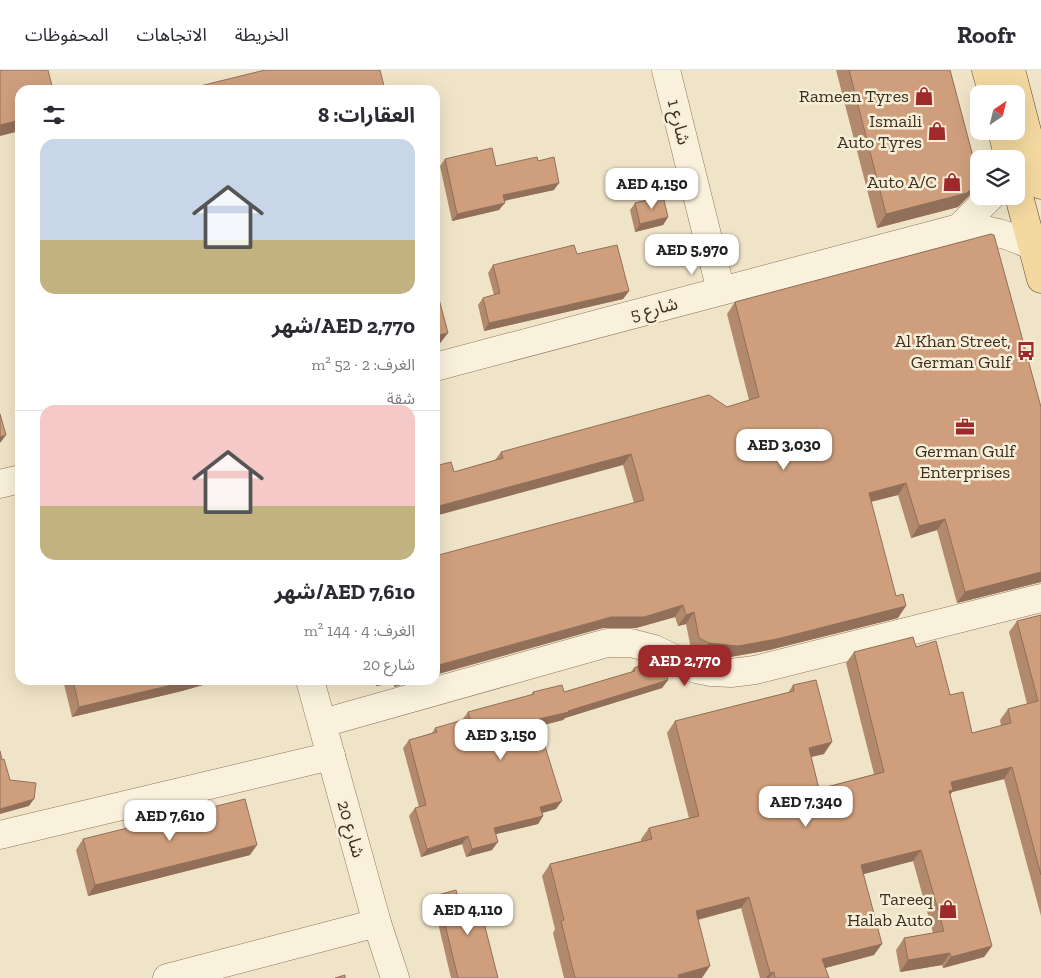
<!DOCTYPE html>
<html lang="ar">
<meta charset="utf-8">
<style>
body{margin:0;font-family:"Zilla Slab","Noto Sans Arabic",serif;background:#f7f7f7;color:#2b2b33;direction:rtl;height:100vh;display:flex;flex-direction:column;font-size:19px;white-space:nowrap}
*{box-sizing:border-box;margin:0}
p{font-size:16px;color:#7c7c81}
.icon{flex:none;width:28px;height:28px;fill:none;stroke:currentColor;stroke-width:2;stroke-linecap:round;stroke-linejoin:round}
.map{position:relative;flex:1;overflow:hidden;direction:ltr}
.sheet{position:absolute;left:15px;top:15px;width:425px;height:600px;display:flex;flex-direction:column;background:#fff;border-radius:15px;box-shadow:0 5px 20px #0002;direction:rtl}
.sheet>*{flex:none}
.needle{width:32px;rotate:35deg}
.tools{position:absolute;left:970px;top:15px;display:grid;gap:10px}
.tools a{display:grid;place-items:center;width:55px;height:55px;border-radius:10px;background:#fff;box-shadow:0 5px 20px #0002;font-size:25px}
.price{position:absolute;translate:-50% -42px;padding:0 11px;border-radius:10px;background:#fff;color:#222;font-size:16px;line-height:32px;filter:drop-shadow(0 1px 2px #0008)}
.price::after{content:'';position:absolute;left:50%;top:30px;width:15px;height:11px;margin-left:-8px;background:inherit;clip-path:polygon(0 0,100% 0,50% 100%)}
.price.current{background:#9e2a2b;color:#fff}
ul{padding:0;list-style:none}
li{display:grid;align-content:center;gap:10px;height:265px;padding:0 25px}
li+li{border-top:1px solid #e1e1e2}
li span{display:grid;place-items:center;height:155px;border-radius:15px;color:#555}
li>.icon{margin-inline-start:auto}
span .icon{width:90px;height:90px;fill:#fffc;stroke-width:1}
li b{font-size:21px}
h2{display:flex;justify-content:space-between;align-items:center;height:60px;padding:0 25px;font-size:21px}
header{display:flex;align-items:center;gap:30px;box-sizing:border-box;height:70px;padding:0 25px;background:#fff;border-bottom:1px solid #e1e1e2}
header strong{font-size:24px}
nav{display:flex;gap:28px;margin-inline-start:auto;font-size:18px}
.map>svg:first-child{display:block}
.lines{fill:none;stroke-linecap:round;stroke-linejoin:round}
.minor-casing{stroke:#8d765c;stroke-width:29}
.major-casing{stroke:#5b4430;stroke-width:29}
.minor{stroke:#faf1dc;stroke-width:28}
.major{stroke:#f3d9a0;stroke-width:28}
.wall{fill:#b2896c}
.shaded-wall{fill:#916f58}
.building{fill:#cf9f7d;stroke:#916f58}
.labels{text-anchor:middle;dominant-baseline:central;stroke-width:5;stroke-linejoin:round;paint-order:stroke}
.poi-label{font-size:18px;fill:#3d2e20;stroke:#f7eed8;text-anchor:end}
.street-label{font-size:18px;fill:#3d2e20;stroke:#f7eed8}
</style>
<header>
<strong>Roofr</strong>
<nav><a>الخريطة</a><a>الاتجاهات</a><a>المحفوظات</a></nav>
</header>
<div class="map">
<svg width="1041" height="908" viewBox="0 0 1041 908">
<rect width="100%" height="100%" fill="#f0e4c8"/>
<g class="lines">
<g class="minor-casing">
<g id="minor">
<path d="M666,0L721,221"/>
<path d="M959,158L991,126"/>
<path d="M435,297L959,158C986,158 1009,164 1032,176"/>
<path d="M0,414L20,409"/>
<path d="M310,610L377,853L395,908"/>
<path d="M323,653L607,573H631L654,579L696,599L711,602L731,603L755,600L1041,528"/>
<path d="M0,765L331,686"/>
<path d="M167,908L377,853"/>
</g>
</g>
<g class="major-casing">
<g id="major">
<path d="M986,0L993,24"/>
<path d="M1011,0L1041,115"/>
<path d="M1002,61L1009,89"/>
<path d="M1016,115L1041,209"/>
</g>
</g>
<use href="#minor" class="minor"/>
<use href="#major" class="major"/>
</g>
<g class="wall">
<path d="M836,0H950L979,112L970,125L958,137L877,158Z"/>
<path d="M445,89L496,96L538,91L554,120L504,131L499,140L452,151L440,96Z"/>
<path d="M635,133L668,147L663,155L635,162L630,140Z"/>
<path d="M577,184L629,221L623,229L484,261L478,235L483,228L494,225L488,203L493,195Z"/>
<path d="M735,232L1041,337V512L957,533L937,460L911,468L898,425L871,432L898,548L769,580L730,587L701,584L691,579L686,554L678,556L675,547L636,558H603L634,433L623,395L454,402L495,390L501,382L727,337L749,330L727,244Z"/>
<path d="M1041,545V846L1004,709L952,722L950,725L992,876L984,887L943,898L942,895L900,902L896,880L904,868L933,863L913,791L863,804L874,885L825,898L829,908H760L741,838L698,850L702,908H564L553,863L555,859L542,806L550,794L641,771V769L649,758L689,748L667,663L675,651L788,623L793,615L824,684L811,687L819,719L874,704L846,593L854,582L916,577L950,625L972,663L1001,656L1000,650L1008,639L1027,634L1009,562L1017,551Z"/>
<path d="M657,595L668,610L662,618L565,648L563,650L541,656L543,672L556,739L542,743L543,746L538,754L496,764L492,780L466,787L462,774L421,787L409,746L415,738L419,737L403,678L409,670L432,663L435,658L462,651V650L468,642L531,625L533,622H564L631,602L634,598Z"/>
<path d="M63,610H220L182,621L72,647Z"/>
<path d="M375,610H418L394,617V613L376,616Z"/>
<path d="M83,769L250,785L88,826L76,780Z"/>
<path d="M438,825L459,831L489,847L484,854L498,908H451L433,832Z"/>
</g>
<g class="shaded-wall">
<path d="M20,50V61L0,66V55Z"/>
<path d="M979,112L970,125L958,137L877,158L886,144Z"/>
<path d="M559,113L554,120L498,132L503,125Z"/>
<path d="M505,133L499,140L452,151L457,144Z"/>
<path d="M668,147L663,155L635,162L640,154Z"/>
<path d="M629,221L623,229L484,261L489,253Z"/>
<path d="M448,263L438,276L435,277V266Z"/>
<path d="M6,365L0,373V367Z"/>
<path d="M631,384L623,395L435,446V437Z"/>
<path d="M906,413L898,425L861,434L869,423Z"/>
<path d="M945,449L937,460L911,468L919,456Z"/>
<path d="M1041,502V512L957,533L965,522Z"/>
<path d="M683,535L675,547L636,558H603L435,605V596L611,547Z"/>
<path d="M906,536L898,548L769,580L730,587L701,584L709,573Z"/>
<path d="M694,542L686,554L678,556L686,545Z"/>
<path d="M193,610H220L182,621L72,647L79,637Z"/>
<path d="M381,610H396L394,613L376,616Z"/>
<path d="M399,610H418L394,617Z"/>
<path d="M668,610L662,618L565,648L563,650L534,657L539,649Z"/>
<path d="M832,672L824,684L801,689L809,678Z"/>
<path d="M1012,697L1004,709L952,722L945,732L951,712Z"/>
<path d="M34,729L29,736L0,744V739Z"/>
<path d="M562,731L556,739L535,745L540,737Z"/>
<path d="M543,746L538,754L488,766L494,758Z"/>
<path d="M468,766L462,774L421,787L427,779Z"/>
<path d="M498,772L492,780L466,787L472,779Z"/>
<path d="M257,775L250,785L88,826L95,815Z"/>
<path d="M921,780L913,791L853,807L861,795Z"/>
<path d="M749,827L741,838L688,852L696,841Z"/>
<path d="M489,847L483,855V849Z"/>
<path d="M882,874L874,885L814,901L822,889Z"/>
<path d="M992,876L984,887L943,898L951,887Z"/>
<path d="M950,883L942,895L900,902L908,890Z"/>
<path d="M710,896L702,908H676L678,905Z"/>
<path d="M774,902L769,908H766L770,903Z"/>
</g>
<g class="building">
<path d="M0,0H48L53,20H20V50L0,55Z"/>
<path d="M265,0H380L385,20H196V17Z"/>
<path d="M849,0H950L979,109V112L967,123L886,144Z"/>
<path d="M136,18L137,20H128Z"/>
<path d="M492,78L496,96L537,87L538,91L554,87L559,113L503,125L505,133L457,144L445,89Z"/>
<path d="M663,126L668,147L640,154L635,133Z"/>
<path d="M991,164L994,165L1041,337V502L965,522L945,449L919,456L906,413L869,423L896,526L903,524L906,536L777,569L738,576L709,573L699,568L694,542L686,545L683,535L644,547H611L435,596V486L644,430L631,384L435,437V396L451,392L454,402L503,388L501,382L709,325L727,337L759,327L735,232Z"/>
<path d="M574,175L577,184L617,175L629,221L489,253L483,228L500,223L493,195Z"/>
<path d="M435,214L448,263L435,266Z"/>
<path d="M0,344L6,365L0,367Z"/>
<path d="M1041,545V805L1012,697L951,712L953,720L949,721L992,876L951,887L950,883L908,890L904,868L944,861L921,780L861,795L882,874L822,889L829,908H775L774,902L770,903L749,827L696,841L710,896L678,905L679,908H575L561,851L564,850L550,794L652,769L649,758L699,746L675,651L794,621L793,615L816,610L832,672L809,678L819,719L884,702L854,582L913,567L916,577L936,571L950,625L963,622L972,663L1011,653L1008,639L1038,631L1017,551Z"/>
<path d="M655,590L657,595L662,593L668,610L568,641L569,642L539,649L545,669L543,670L562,731L540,737L543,746L494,758L498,772L472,779L468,766L427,779L415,738L426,735L409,670L437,662L435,658L470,648L468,642L534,624L533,622L562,615L564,622L635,601L634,598Z"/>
<path d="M73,610H193L79,637Z"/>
<path d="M0,681L2,690L4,689L10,710L36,713L34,729L0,739Z"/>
<path d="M245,729L257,775L95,815L83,769Z"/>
<path d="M456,820L459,831L483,825L489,847L483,849L498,908H458L438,825Z"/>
<path d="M345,905V908H335Z"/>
</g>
<defs>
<g id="shop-bare" transform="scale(1.5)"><path d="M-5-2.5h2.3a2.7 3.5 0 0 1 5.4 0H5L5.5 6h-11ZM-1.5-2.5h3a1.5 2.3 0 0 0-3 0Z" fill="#9e2a2b" stroke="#f7eed8" stroke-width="2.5" paint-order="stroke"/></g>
<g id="bus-bare" transform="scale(1.5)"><path d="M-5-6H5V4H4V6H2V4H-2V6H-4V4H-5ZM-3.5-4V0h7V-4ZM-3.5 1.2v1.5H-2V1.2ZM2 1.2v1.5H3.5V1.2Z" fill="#9e2a2b" stroke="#f7eed8" stroke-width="2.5" paint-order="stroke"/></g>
<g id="office-bare" transform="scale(1.5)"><path d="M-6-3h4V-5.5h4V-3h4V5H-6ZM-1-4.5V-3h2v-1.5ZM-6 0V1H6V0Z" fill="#9e2a2b" stroke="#f7eed8" stroke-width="2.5" paint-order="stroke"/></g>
</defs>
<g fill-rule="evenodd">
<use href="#shop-bare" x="924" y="26"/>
<use href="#shop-bare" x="937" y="61"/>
<use href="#shop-bare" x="952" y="112"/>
<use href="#bus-bare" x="1026" y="281"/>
<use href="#office-bare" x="965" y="357"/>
<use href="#shop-bare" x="948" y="839"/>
</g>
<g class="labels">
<g class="poi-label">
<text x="909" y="26">Rameen Tyres</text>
<text x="922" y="51">Ismaili<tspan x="922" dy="21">Auto Tyres</tspan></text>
<text x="937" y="112">Auto A/C</text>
<text x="1011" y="271">Al Khan Street,<tspan x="1011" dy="21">German Gulf</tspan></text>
<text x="965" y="381" text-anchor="middle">German Gulf<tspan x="965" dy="21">Enterprises</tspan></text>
<text x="933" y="829">Tareeq<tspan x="933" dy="21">Halab Auto</tspan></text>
</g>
<g class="street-label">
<text transform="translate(679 52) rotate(76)">شارع 1</text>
<text transform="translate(654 239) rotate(-15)">شارع 5</text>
<text transform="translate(351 759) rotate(74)">شارع 20</text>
</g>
</g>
</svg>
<div class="tools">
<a><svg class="needle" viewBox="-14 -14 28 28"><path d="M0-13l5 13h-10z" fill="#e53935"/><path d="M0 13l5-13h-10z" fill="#7c7c81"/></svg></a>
<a><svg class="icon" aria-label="layers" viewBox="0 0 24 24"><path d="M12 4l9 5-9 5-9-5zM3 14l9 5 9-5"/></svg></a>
</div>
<b class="price" style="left:652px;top:140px">AED 4,150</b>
<b class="price" style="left:692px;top:206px">AED 5,970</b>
<b class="price" style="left:784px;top:401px">AED 3,030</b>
<b class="price current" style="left:685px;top:617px">AED 2,770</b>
<b class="price" style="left:501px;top:691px">AED 3,150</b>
<b class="price" style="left:806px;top:758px">AED 7,340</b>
<b class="price" style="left:170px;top:772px">AED 7,610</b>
<b class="price" style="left:468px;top:866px">AED 4,110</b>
<section class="sheet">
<h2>العقارات: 8<svg class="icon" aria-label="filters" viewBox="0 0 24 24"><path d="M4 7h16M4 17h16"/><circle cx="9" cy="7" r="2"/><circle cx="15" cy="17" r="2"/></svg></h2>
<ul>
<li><span style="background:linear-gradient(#c9d6e8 65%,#c2b280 0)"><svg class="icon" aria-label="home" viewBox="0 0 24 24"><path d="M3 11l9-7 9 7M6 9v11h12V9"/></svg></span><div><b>AED 2,770/شهر</b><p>الغرف: 2 · 52 m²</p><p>شقة</p></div></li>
<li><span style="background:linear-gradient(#f6c9c9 65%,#c2b280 0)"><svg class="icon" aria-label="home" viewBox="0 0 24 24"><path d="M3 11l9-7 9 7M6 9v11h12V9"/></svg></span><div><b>AED 7,610/شهر</b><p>الغرف: 4 · 144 m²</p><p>شارع 20</p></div></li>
</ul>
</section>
</div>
